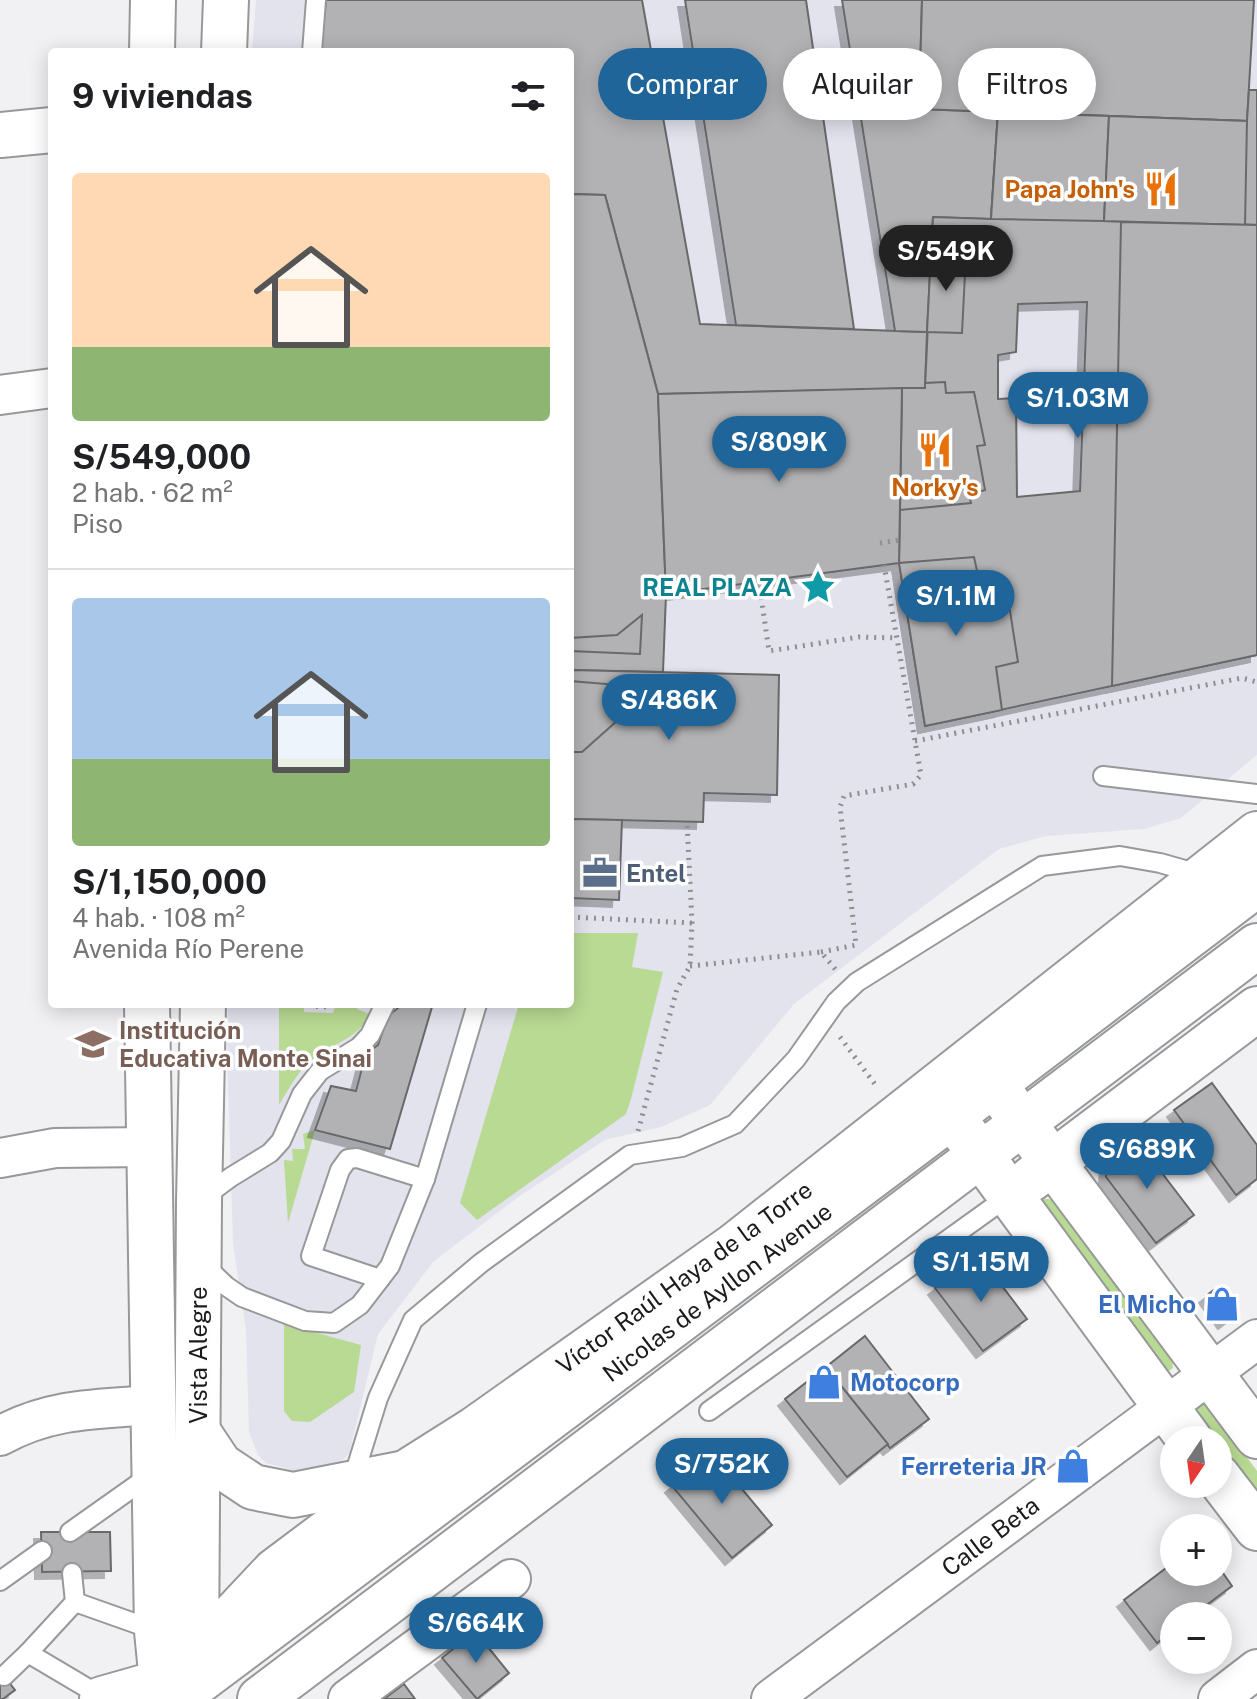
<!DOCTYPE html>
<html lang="es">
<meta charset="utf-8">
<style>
body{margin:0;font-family:"Public Sans",sans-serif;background:#f2f2f2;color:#202124;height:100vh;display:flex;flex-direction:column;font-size:30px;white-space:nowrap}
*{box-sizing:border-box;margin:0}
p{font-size:26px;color:#757577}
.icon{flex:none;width:44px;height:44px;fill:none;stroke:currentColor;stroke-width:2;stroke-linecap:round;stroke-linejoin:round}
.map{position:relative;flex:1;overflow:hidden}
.details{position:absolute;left:48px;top:48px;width:526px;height:960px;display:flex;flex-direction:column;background:#fff;border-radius:8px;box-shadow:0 4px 20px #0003}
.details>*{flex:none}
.guide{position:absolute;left:598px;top:48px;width:538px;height:72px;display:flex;gap:16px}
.needle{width:52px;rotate:193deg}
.fabs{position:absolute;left:1160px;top:1426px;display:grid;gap:16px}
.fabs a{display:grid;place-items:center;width:72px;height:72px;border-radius:50%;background:#fff;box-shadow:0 4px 20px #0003;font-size:40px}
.price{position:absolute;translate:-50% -68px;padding:0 18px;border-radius:28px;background:#20659a;color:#fff;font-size:26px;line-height:52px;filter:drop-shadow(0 2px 4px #0008)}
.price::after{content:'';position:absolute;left:50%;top:48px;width:24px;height:18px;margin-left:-12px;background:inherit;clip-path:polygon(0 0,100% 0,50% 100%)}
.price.selected{background:#222;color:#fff}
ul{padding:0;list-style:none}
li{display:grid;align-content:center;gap:16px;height:424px;padding:0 24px}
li+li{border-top:2px solid #e0e0e0}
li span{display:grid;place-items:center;height:248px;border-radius:8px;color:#555}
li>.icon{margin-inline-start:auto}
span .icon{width:144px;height:144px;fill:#fffc;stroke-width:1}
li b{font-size:34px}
h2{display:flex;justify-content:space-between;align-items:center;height:96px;padding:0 24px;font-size:34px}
.tag{padding:0 28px;border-radius:36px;background:#fff;box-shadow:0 4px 20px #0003;font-size:28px;line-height:72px}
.tag.selected{background:#20659a;color:#fff}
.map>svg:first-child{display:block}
.built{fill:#e2e3ed}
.green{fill:#b8da93}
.building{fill:#b2b2b4;stroke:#69696b;stroke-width:2;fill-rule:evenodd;filter:url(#shadow)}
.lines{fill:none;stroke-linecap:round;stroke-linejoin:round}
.service-casing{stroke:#97989a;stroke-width:22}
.minor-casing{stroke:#97989a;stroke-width:42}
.tertiary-casing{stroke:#97989a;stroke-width:48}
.primary-casing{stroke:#97989a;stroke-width:48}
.path{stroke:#8e8e90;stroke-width:5;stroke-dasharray:2 6;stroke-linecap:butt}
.service{stroke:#fff;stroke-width:18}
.minor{stroke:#fff;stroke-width:38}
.tertiary{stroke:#fff;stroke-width:44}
.primary{stroke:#fff;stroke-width:44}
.labels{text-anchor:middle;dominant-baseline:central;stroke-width:7;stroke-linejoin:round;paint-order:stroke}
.food-label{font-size:24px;font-weight:bold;fill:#c56008;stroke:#fefeff;text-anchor:end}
.culture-label{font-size:24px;font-weight:bold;fill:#0d838f;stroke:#fefeff;text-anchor:end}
.service-label{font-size:24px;font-weight:bold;fill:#4e5e75;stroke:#fefeff;text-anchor:start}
.education-label{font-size:24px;font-weight:bold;fill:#785e54;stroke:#fefeff;text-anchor:start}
.street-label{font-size:24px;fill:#1b1b1c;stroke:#fefeff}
.shop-label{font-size:24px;font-weight:bold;fill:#366cbe;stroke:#fefeff;text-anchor:end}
</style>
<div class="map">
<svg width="1257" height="1699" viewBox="0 0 1257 1699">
<defs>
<filter id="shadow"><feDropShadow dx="-7" dy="7" stdDeviation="0" flood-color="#0004"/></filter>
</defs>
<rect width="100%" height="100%" fill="#f1f1f4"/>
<path class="built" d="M256,0H1257V755L1181,818L1144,829L1046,836L999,849L794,1004L710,1105L661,1127L605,1140L521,1195L434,1261L378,1334L349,1454L338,1464L299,1472L266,1463L258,1455L249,1432L246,1330L233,1244L227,1050L228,1004H570V52H252Z"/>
<g class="green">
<path d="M570,933H638L632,967L663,972L631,1099L626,1114L477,1220L460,1203L519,1004H570Z"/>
<path d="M279,1004H304V1012L333,1013L336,1004H359L357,1009L372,1015C351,1041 343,1039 317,1056C299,1068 290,1087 279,1105Z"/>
<path d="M315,1130L288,1223L284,1160L293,1161L292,1149H305L303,1134Z"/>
<path d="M1044,1199H1049L1058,1205L1172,1357L1173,1368L1162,1376L1037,1206Z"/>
<path d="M284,1324L361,1345L354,1392L310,1422L292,1421L284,1411Z"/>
<path d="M1204,1400L1257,1471V1509L1218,1458V1440H1204L1186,1405Z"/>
</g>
<g class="building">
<path d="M326,0H642L700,324L927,332L925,388L658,394L605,195L570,194V52H321Z"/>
<path d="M685,0H806L854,329L736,325Z"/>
<path d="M842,0H922L919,109L998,112L991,219L933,217L927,332L895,331Z"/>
<path d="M922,0H1254L1247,121L919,109Z"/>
<path d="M1249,90H1257V225L1104,221L1109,116L1247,121Z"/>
<path d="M998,112L1109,116L1104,221L1257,225V655L925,726L899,563L902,388H925L933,217L991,219ZM1087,302L1080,491L1017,497L1016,398L998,399V355L1016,352L1018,304Z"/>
<path d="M998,112L1109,116L1104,221L991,219Z"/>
<path d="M1109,116L1247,121L1245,225L1104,221Z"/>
<path d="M570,194L605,195L658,394L666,594L663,672L570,670Z"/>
<path d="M1121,222L1257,225V655L1112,686Z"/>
<path d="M931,252L966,254L962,333L927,332Z"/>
<path d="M945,382L946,393L974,392L985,445L977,446L985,490L969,495L971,503L900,510L902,388H925V383Z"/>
<path d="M902,388L899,563L666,594L658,394Z"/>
<path d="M974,557L983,598L1007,592L1018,662L996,667L1002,710L925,726L899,563Z"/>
<path d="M642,615L640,654L570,651V638L617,635Z"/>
<path d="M570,670L779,675L777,795L704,793L703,822L570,819Z"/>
<path d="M570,681L654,688L582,752H570Z"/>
<path d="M570,819L622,820L619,900L570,898Z"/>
<path d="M403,1004H421L432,1007L390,1149L315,1130L331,1086L356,1091L366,1053L378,1045L388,1016Z"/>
<path d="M1212,1083L1257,1145V1179L1236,1195L1174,1110Z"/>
<path d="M1136,1139L1194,1215L1156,1243L1106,1177L1107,1160Z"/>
<path d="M967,1264L987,1266L1027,1319L983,1351L935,1288Z"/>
<path d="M1219,1286L1238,1312L1225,1322L1206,1296Z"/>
<path d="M865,1336L929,1419L890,1448L826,1367Z"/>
<path d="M826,1367L888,1444L847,1477L785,1399Z"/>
<path d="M712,1453L772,1525L732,1558L672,1486Z"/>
<path d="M41,1532H110L111,1571L42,1572Z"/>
<path d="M1174,1562V1572H1218V1566L1232,1586L1192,1616H1174V1630L1157,1643L1124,1600Z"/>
<path d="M475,1631L509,1673L477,1699L442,1658Z"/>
<path d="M0,1671L15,1690L3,1699H0Z"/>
<path d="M404,1684L415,1699H384Z"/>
</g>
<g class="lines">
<g class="service-casing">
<g id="service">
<path d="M312,52L316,0"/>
<path d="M1103,776L1257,794"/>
<path d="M204,1197L231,1177L270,1153L281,1141L302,1094L320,1071L359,1047L370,1035L385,1004"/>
<path d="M203,1264L226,1286L242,1297L305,1321L334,1323L360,1305L390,1266L425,1179L477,1004"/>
<path d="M380,1279L311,1256L340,1170L348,1159L357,1158L425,1179"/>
<path d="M709,1411L1010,1195"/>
<path d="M352,1482L378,1398L413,1320L481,1263L630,1155L682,1147L735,1124L796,1059L836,1002L857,982L1042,866L1120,856L1160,863L1199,874"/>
<path d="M70,1532L152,1474"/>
<path d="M72,1573L75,1602L157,1631"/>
<path d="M0,1581L42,1551"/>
<path d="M28,1653L75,1602"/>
<path d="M4,1676L28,1653L104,1698"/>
</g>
</g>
<g class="minor-casing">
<g id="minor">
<path d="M0,395L52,388"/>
<path d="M0,1158L55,1148L150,1147"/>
<path d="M0,1436C50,1408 98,1409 153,1405"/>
<path d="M348,1699L511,1579"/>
<path d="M771,1699L1257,1339"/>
<path d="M1218,1699L1257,1669"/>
</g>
</g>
<g class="tertiary-casing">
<g id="tertiary">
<path d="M152,52L153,0"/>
<path d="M224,52L226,0"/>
<path d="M0,135L52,130"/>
<path d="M147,1004L157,1631L162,1682"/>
<path d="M994,1084L1257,1436"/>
<path d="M952,1116L1190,1440"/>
<path d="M1031,1179L1257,1009"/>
<path d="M198,1432L220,1465L253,1487L293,1495L400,1474"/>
<path d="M1218,1477L1257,1528"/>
<path d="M187,1668L196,1655L199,1202L203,1004"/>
<path d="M102,1699L162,1682L196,1655L275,1571L407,1472L475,1429L734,1246L1257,834"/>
</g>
</g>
<g class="primary-casing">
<g id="primary">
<path d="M175,1699L952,1116L1257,884"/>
<path d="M260,1699L1257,946"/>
</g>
</g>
<g class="path">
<path d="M880,543L899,540"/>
<path d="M759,582L769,651L859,637L897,638"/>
<path d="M915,741L1242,678L1257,682"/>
<path d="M570,917L692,923"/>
<path d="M821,952L856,945L840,807L844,796L913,784L921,775L884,565"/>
<path d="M690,966L821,952L836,970"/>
<path d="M310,1004V1006L331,1007L332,1004"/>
<path d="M840,1037L877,1087"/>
<path d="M638,1131L677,989L690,966L692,923L687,821"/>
</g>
<use href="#service" class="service"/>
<use href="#minor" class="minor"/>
<use href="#tertiary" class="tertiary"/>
<use href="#primary" class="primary"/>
</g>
<defs>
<g id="restaurant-bare" transform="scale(2.76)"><path d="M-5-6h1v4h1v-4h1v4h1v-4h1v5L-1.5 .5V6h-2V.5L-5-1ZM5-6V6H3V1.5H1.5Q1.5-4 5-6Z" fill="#e8710a" stroke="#fefeff" stroke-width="2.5" paint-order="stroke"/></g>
<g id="sight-bare" transform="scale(2.76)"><path d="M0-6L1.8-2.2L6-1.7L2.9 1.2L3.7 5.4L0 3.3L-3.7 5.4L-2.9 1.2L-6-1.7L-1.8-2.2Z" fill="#0f9aa8" stroke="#fefeff" stroke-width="2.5" paint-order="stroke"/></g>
<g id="office-bare" transform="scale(2.76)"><path d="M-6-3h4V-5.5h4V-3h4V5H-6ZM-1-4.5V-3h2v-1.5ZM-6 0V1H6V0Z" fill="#5c6f8a" stroke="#fefeff" stroke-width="2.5" paint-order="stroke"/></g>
<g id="school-bare" transform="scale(2.76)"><path d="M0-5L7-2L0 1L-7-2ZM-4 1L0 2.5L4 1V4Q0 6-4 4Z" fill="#8d6e63" stroke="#fefeff" stroke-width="2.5" paint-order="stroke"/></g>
<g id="shop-bare" transform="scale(2.76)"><path d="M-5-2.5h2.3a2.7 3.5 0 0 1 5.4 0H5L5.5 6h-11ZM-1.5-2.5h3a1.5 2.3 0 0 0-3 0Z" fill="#3f7fe0" stroke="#fefeff" stroke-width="2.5" paint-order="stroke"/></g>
</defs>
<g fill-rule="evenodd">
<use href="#restaurant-bare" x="1161" y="189"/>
<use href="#restaurant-bare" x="935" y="450"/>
<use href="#sight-bare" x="818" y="587"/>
<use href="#office-bare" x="600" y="873"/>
<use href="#school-bare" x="93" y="1044"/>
<use href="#shop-bare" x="1222" y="1304"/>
<use href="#shop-bare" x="824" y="1382"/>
<use href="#shop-bare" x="1073" y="1466"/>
</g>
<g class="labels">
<g class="food-label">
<text x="1135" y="189">Papa John's</text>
<text x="935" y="487" text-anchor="middle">Norky's</text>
</g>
<g class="culture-label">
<text x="792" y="587">REAL PLAZA</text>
</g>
<g class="service-label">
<text x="626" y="873">Entel</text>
</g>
<g class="education-label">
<text x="119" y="1030">Institución<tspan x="119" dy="28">Educativa Monte Sinai</tspan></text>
</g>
<g class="street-label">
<text transform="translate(684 1277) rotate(-36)">Víctor Raúl Haya de la Torre</text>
<text transform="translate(717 1292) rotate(-37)">Nicolas de Ayllon Avenue</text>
<text transform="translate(198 1355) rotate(-90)">Vista Alegre</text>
<text transform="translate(990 1536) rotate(-37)">Calle Beta</text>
</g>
<g class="shop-label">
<text x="1196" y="1304">El Micho</text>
<text x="850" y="1382" text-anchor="start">Motocorp</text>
<text x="1047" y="1466">Ferreteria JR</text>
</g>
</g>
</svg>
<div class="fabs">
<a><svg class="needle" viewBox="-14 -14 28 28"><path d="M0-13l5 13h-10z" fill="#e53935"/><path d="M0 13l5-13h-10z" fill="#757577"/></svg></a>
<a>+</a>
<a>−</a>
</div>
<b class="price selected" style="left:946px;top:293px">S/549K</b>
<b class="price" style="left:1078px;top:440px">S/1.03M</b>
<b class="price" style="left:779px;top:484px">S/809K</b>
<b class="price" style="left:956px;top:638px">S/1.1M</b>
<b class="price" style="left:669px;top:742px">S/486K</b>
<b class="price" style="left:1147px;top:1191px">S/689K</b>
<b class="price" style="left:981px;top:1304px">S/1.15M</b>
<b class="price" style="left:722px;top:1506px">S/752K</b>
<b class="price" style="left:476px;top:1665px">S/664K</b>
<div class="guide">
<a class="tag selected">Comprar</a>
<a class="tag">Alquilar</a>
<a class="tag">Filtros</a>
</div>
<section class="details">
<h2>9 viviendas<svg class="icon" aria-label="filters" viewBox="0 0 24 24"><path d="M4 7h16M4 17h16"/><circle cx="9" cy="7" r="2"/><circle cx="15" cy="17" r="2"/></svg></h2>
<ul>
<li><span style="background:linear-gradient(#ffd9b3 70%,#8fb573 0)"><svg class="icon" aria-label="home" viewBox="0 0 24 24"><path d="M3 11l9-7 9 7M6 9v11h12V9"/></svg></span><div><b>S/549,000</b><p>2 hab. · 62 m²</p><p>Piso</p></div></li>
<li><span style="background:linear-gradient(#a9c7e8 65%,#8fb573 0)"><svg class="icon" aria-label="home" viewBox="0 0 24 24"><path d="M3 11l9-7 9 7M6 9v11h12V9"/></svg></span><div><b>S/1,150,000</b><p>4 hab. · 108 m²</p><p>Avenida Río Perene</p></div></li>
</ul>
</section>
</div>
